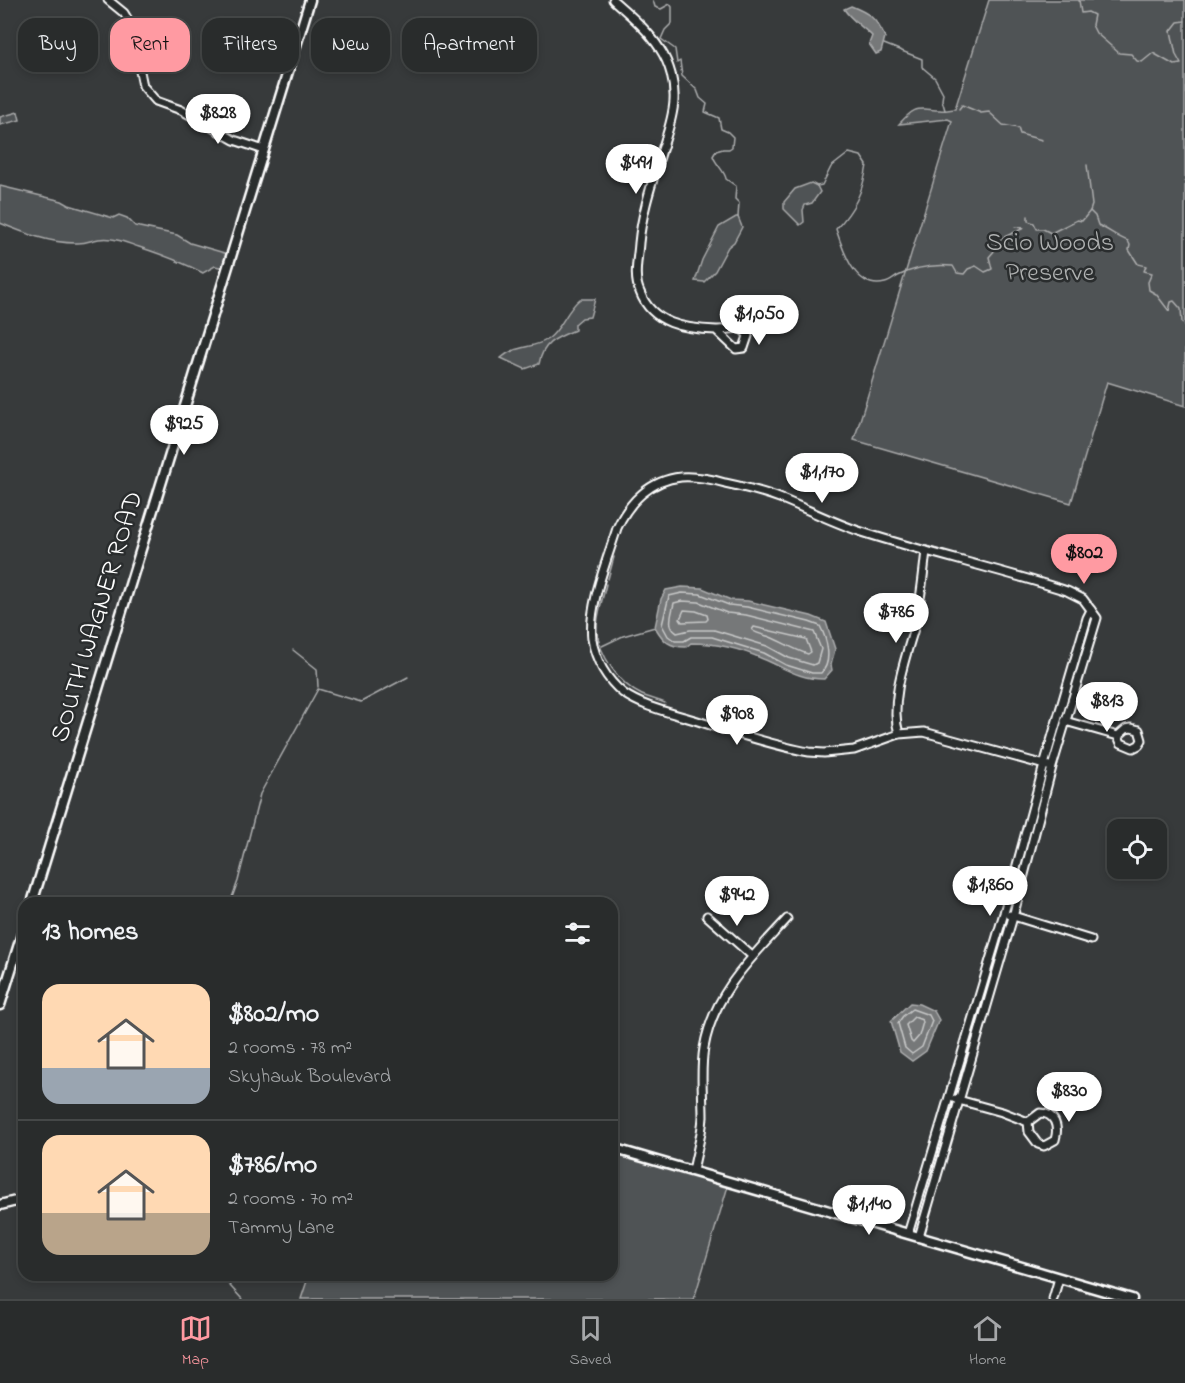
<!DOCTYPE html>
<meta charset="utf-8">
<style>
body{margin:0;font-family:"Indie Flower",sans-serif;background:#353838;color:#f1f3f6;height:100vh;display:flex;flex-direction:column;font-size:22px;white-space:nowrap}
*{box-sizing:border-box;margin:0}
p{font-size:20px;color:#a5a7a9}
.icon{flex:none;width:33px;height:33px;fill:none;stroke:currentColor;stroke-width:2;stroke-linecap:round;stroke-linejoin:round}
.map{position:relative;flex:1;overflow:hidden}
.details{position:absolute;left:18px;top:897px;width:600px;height:384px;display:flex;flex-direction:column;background:#292c2c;border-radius:18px;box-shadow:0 3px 9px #0003,0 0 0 2px #454848}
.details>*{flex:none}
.guide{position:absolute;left:18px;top:18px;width:600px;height:54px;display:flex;gap:12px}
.tools{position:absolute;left:1107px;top:819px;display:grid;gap:12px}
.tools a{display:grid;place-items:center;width:60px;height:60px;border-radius:12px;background:#292c2c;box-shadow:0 3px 9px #0003,0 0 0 2px #454848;font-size:30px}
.price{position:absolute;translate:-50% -51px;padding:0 14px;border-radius:21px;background:#fff;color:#222;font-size:20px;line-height:39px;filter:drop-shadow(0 2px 3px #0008)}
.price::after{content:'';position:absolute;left:50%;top:36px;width:18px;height:14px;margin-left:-9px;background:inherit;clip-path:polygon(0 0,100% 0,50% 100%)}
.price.active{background:#ff9aa2;color:#111}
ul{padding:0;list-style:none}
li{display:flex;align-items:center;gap:18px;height:150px;padding:0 24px}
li+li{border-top:2px solid #454848}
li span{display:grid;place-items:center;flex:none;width:168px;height:120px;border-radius:18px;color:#555}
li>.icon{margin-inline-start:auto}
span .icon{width:72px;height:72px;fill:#fffc;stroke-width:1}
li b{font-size:26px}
h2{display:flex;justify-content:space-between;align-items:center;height:72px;padding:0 24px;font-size:26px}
.pill{padding:0 21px;border-radius:18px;background:#292c2c;box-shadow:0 3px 9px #0003,0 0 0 2px #454848;font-size:21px;line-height:54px}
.pill.active{background:#ff9aa2;color:#111}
.tab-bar{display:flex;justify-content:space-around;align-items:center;height:84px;border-top:2px solid #454848;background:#292c2c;font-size:16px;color:#a5a7a9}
.tab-bar a{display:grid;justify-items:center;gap:3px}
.tab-bar .active{color:#ff9aa2}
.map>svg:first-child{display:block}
.green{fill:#505354;stroke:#a8a9aa;stroke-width:1.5}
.water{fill:#767879;stroke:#adaeaf;stroke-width:1.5}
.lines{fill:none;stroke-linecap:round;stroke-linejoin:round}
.shore{stroke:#c8c9c9;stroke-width:1.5}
.stream{stroke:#adaeaf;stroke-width:1.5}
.minor-casing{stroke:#fff;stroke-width:11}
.major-casing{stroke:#fff;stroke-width:13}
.minor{stroke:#2a2d2e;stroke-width:7}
.major{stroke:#2a2d2e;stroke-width:8}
.labels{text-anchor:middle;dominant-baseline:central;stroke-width:5;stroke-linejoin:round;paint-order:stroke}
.park-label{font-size:26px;fill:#b0b2b2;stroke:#2a2d2e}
.street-label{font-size:26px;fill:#fff;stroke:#2a2d2e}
</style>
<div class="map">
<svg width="1185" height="1299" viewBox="0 0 1185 1299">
<rect width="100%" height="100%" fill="#373a3b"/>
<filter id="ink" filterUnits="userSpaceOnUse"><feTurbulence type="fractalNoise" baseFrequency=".0167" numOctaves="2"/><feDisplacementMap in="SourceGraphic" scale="12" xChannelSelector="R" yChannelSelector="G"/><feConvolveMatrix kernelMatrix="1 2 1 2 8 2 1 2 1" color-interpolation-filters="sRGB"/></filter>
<g filter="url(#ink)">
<g class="green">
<path d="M989,0H1185V406L1107,382L1071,503L854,440L952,121L948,119L899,124C916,105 917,109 940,110C945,111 950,109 955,109Z"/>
<path d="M18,112L20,120L0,125V117Z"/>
<path d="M811,183L817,186L820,192L812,203L805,205L803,210L804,222L800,225L784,209V202L795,189Z"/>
<path d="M0,186L62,201L69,205L113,218L119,215L127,218L135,226L177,235L190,243L228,254L224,268L215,266L203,273C182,262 161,254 139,247C130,244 121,240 112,239C95,236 90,244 76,243C49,243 24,233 0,223Z"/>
<path d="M736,217H738L742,227L734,242L728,247L715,271L704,282L695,281L702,260L719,227Z"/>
<path d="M580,299H595L590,317L582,318L575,324V330C556,338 543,342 539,364L525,369L501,358C515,345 533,349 548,339C562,329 566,310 580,299Z"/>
<path d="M612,1152L728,1186L694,1299H301L309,1275H612Z"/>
</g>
<g class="water">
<path d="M851,6C869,13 876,18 885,37L881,52L876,54L869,44L872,36C863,27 850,19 844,9Z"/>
<path d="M682,587L702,588L731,600L748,601L811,616L826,622L835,649L831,665L832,670L824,679C799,679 785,668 763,659C741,649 715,643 691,643L686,647C669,647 664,642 655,627L661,599L666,590Z"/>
<path d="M910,1003L919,1004L934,1011L939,1020L926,1051L912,1061L900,1052L891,1021Z"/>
</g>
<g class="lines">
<g class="shore">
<path d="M682,593L700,594L729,605L747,607L809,622L820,626C827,639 833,662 821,673H812L786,665L764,653L712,637H691L684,641H675L668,636L662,625L669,596Z"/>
<path d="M682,601L699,602L727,613L746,615L814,632L821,649L817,663L813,665L789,658L767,646L714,630H690L677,633C666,626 672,614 674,603Z"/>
<path d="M684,610L696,611L707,615L708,619L706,621L682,622L680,619Z"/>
<path d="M754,627L806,639L811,652L808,654C794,650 783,642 770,637C764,635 757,634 752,630Z"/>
<path d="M912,1009L929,1015L932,1021L922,1047L912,1054L905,1048L898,1023L903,1016Z"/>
<path d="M914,1017L922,1020L923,1022L919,1036L913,1043L911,1041L906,1025Z"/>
</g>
<g class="stream">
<path d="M653,0L655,7L661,9L670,4L672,7V23L665,30L661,39L675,49L677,63L680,61L682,76L697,90L700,98L707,104L705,112L719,118L721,129L728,132L733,137L732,147L729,149H723L716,151L713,156C716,165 725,171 726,179L736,186L735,199L739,203L738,217"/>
<path d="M1079,0L1081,13L1088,12L1094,15L1092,25L1096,33L1119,53L1131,54L1137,61L1142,62L1153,53L1174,65L1181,64L1176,55L1171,31L1178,22L1185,21"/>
<path d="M884,44L922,59V67L935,78L943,93L942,100L945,110"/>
<path d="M959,109L962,105L981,113L989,112L1003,125L1018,128L1020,134L1042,140"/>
<path d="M817,186L822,185L831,167L849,153L861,156L867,165C863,192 854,210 836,229C843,250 855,291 885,283C890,282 894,278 898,276C915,267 933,264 953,266L957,273L964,274L968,269L976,266L985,272L992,269L989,257L995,250L996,244L1002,238L1024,228L1015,227"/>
<path d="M1090,211L1095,216L1098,225C1109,230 1117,237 1128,241L1130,245L1129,250L1138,264L1146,266L1144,271L1152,273L1148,282L1149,290L1156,294L1169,311L1171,302L1174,301L1181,309L1182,323"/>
<path d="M1028,216V221L1034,223L1037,229H1043L1051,233L1077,220L1082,221L1090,211L1092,205L1087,165"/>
<path d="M608,579L614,557"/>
<path d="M606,584C603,599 596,616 597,631C599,655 620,685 642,695C649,698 658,700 665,703"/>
<path d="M602,646L623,636L655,627"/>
<path d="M293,650L317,669L318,687"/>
<path d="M230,903L238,881L260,794L318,689L361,702L408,677"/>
<path d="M220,1275L242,1299"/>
</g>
<g class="minor-casing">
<g id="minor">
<path d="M108,0L124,13L130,23L143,86L156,101L181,110L234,140L264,150"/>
<path d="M613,0C630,15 648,30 660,49C670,64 675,84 674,101C673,118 667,134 662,150C653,180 642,211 639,243C638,259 633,277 640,292C652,324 685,329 716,330C728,331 741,323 748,336L744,348L736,349L717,331"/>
<path d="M1065,721L1118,736"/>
<path d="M1131,728L1139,730L1142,740L1139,745L1133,748L1121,743L1118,736L1126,729Z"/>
<path d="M899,734C889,701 906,657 915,625C921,601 923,576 926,551"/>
<path d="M1010,915L1091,940"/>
<path d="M707,916L752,956"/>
<path d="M955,1099L1002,1112L1028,1122"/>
<path d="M1040,1113C1055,1113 1059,1127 1055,1140L1044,1146L1038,1144L1029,1132L1028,1122Z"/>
<path d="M693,1171C696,1154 702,1135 703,1117C703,1094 700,1071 704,1048C713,994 752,957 787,919"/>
<path d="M908,1234L1004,913L1044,765L1087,618L1091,610"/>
<path d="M919,1237L1013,917L1052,767L1097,618L1083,599L1067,591C999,569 930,554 862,532C834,523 809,510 782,499C764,492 744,487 725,483C711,479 696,476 681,477C650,480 629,502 617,528C607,561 588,605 592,639C595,660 607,680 623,693C643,707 668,712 691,719C730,731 770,745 809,752L824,753L854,750L899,734L924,732L1052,767"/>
<path d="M1053,1299L1059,1278"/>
</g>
</g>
<g class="major-casing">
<g id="major">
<path d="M32,903L310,0"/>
<path d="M0,1005L24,928"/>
<path d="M612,1148L1132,1299"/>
<path d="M0,1205L24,1199"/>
</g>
</g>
<use href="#minor" class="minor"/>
<use href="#major" class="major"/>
</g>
</g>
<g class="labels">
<g class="park-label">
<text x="1050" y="244">Scio Woods<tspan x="1050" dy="30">Preserve</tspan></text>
</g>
<g class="street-label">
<text transform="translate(98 617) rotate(-73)">SOUTH WAGNER ROAD</text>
</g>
</g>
</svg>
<div class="tools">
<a><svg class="icon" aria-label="locate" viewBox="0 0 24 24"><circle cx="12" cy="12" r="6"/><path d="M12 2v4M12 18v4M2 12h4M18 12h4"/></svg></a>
</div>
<b class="price" style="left:218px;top:145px">$828</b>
<b class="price" style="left:636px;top:195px">$491</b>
<b class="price" style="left:759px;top:346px">$1,050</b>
<b class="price" style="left:184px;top:456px">$925</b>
<b class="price" style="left:822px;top:504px">$1,170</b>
<b class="price active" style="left:1084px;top:585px">$802</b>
<b class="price" style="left:896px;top:644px">$786</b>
<b class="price" style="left:1107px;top:733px">$813</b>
<b class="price" style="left:737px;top:746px">$908</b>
<b class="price" style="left:990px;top:917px">$1,860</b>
<b class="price" style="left:737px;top:927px">$942</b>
<b class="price" style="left:1069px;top:1123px">$830</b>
<b class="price" style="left:869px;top:1236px">$1,140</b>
<div class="guide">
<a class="pill">Buy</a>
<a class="pill active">Rent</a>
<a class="pill">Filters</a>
<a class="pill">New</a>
<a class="pill">Apartment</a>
</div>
<section class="details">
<h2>13 homes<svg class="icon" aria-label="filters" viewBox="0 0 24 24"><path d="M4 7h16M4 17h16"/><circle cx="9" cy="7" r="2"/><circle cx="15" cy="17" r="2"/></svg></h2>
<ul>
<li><span style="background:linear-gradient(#ffd9b3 70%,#9aa5b1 0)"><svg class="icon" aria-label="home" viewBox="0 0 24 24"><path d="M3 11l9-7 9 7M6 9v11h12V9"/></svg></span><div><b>$802/mo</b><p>2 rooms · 78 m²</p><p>Skyhawk Boulevard</p></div></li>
<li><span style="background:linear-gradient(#ffd9b3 65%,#b9a48a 0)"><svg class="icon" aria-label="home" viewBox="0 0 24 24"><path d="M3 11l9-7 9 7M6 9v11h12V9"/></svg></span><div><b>$786/mo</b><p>2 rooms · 70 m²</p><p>Tammy Lane</p></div></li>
</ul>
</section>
</div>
<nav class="tab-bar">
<a class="active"><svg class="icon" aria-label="map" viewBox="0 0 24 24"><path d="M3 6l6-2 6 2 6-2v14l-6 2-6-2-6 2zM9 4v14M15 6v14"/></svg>Map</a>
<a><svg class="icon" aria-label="saved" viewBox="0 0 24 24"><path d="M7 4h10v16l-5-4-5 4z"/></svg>Saved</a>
<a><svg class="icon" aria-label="home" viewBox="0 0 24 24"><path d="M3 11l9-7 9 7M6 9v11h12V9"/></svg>Home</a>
</nav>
